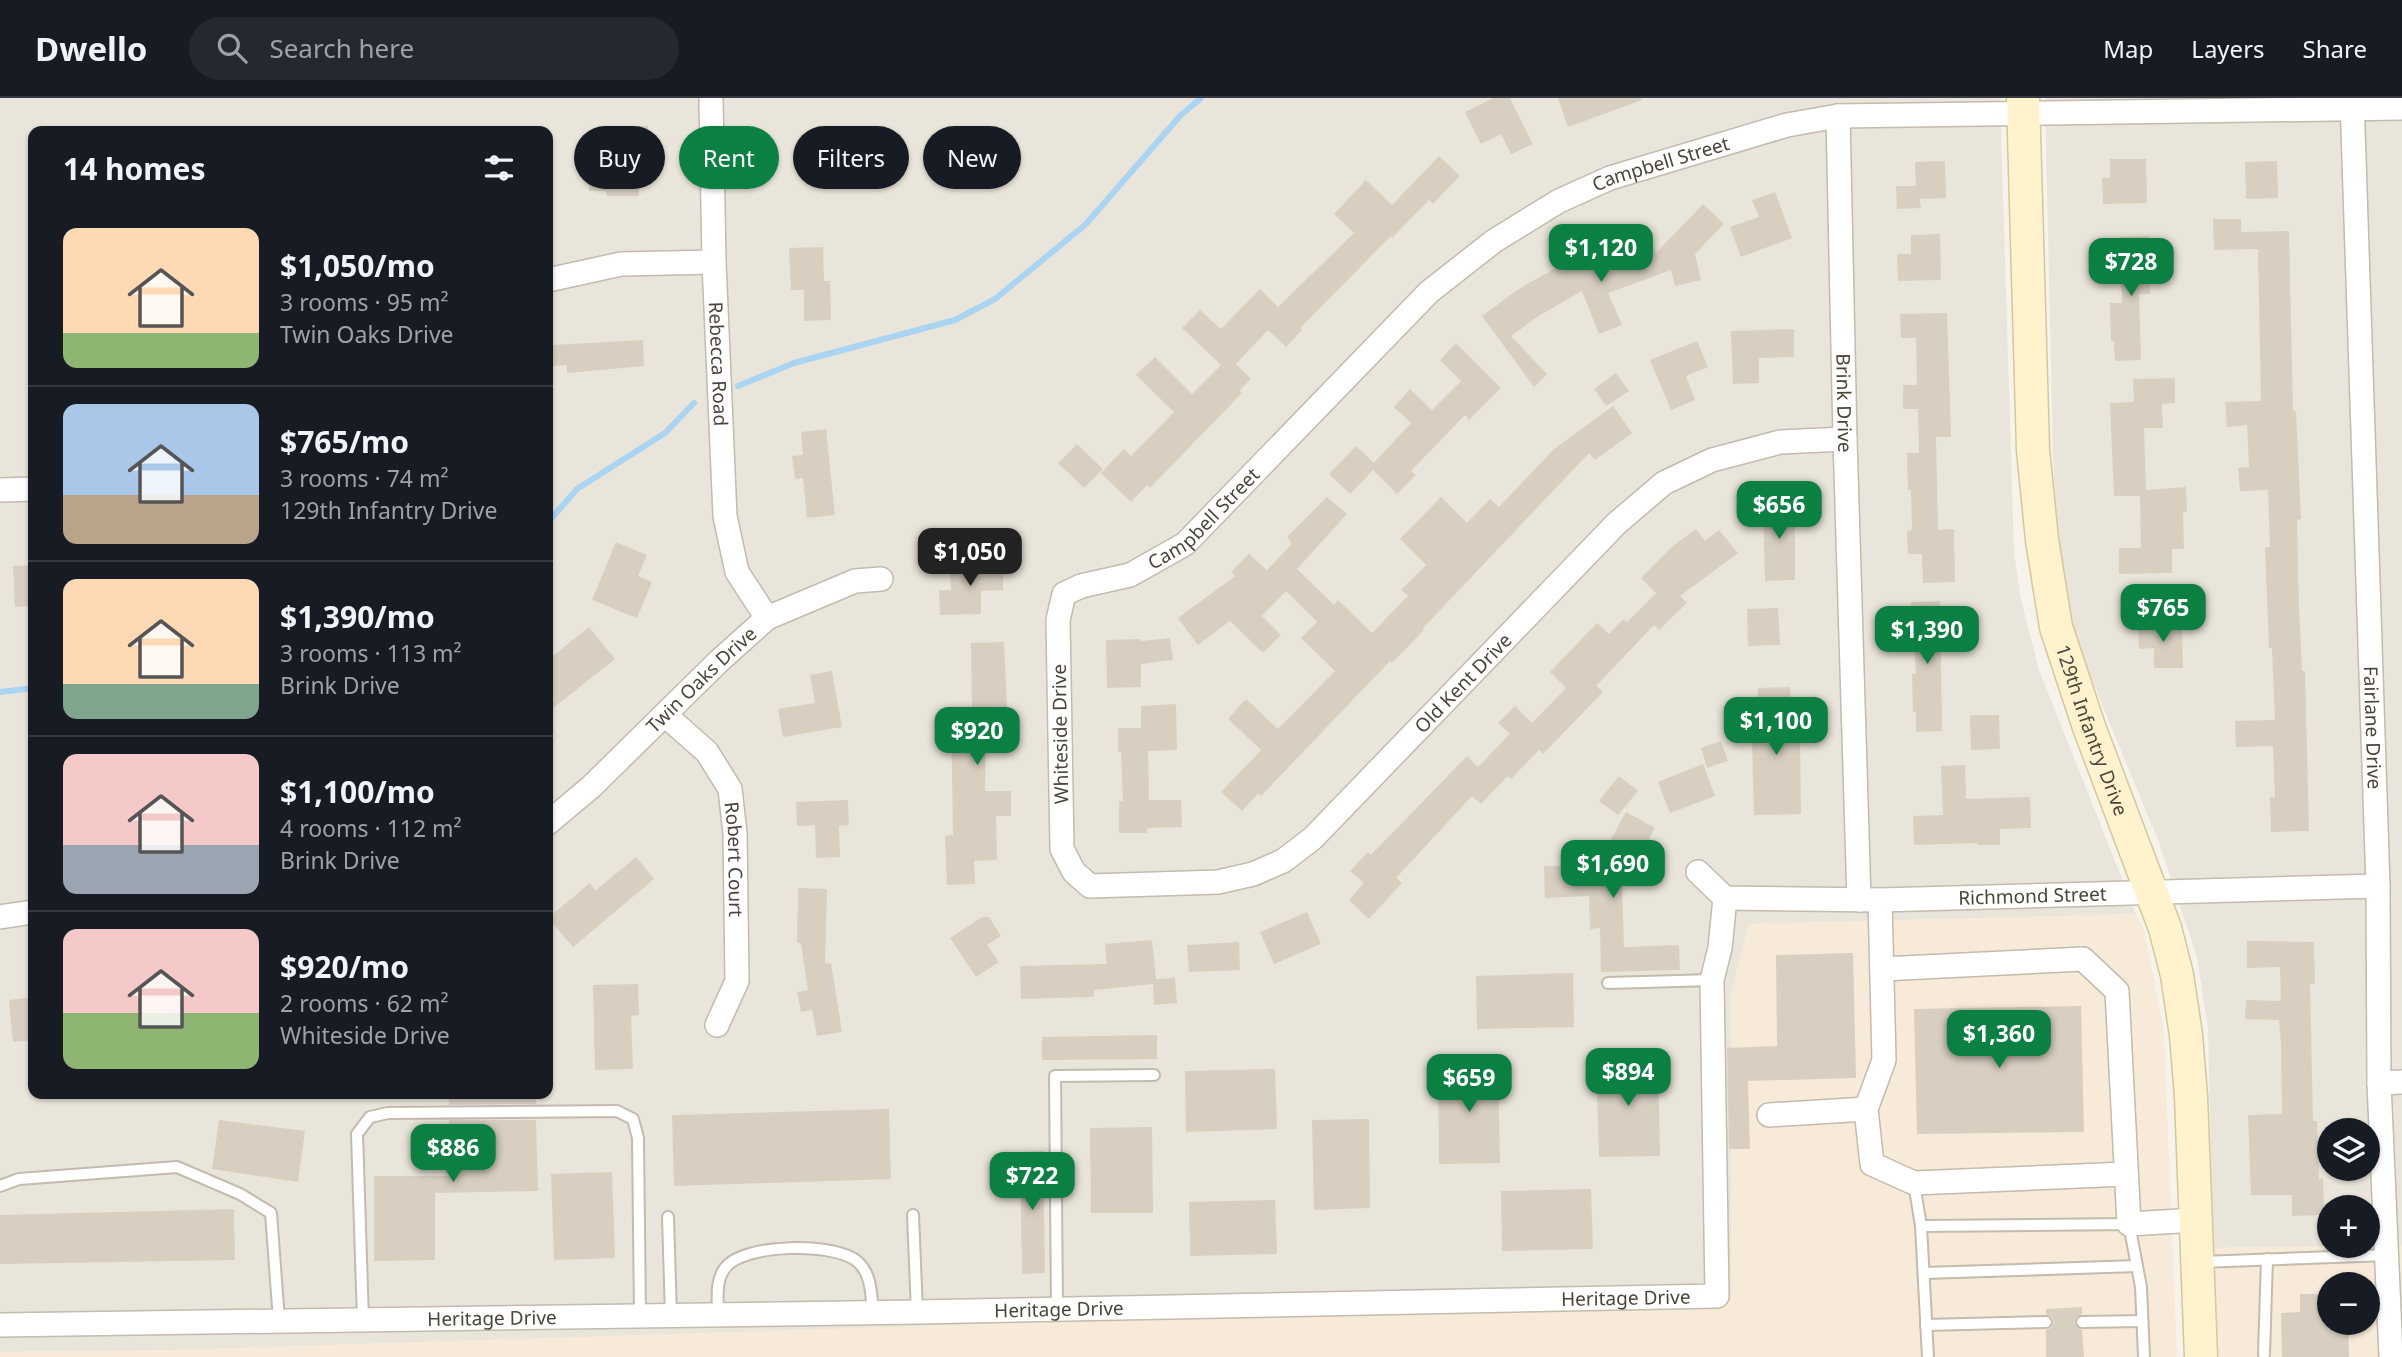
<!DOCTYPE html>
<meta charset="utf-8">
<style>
body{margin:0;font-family:"Noto Sans",sans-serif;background:#242831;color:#f1f3f6;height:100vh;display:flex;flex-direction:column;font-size:26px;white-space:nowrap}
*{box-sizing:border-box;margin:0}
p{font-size:23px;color:#9ea1a6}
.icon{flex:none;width:38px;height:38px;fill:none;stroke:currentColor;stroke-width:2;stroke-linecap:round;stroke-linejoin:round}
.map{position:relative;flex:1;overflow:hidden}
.details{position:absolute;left:28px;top:28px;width:525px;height:973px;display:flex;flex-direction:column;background:#171b24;border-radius:14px;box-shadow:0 2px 5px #0004}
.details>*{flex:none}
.banner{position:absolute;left:574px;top:28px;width:665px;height:63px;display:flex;gap:14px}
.controls{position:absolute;left:2317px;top:1020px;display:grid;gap:14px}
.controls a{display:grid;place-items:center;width:63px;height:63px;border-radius:50%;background:#171b24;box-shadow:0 2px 5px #0004;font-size:35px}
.price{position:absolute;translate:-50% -60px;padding:0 16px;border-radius:14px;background:#0b8043;color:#fff;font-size:23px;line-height:46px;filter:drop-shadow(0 2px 4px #0008)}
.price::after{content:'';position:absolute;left:50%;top:42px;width:21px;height:16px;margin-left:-10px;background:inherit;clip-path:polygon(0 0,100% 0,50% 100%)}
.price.active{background:#222;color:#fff}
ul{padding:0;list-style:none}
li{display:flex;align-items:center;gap:21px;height:175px;padding:0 35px}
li+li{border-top:2px solid #363941}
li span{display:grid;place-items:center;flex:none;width:196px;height:140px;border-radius:14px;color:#555}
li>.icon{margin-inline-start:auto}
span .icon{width:84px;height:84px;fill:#fffc;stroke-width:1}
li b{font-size:30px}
h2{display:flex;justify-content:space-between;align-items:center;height:84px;padding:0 35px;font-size:30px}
.tag{padding:0 24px;border-radius:32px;background:#171b24;box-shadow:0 2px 5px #0004;font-size:24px;line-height:63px}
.tag.active{background:#0b8043;color:#fff}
header{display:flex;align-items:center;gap:42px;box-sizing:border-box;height:98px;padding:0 35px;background:#171b24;border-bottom:2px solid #363941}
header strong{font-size:33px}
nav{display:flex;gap:38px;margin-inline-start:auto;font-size:24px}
.search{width:490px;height:63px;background:#242831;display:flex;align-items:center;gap:18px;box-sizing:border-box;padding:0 24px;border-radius:38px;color:#9ea1a6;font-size:26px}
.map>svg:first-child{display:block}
.residential{fill:#eae5da;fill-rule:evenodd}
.commercial{fill:#f7ead8;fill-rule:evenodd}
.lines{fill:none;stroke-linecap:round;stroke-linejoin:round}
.stream{stroke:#a9d4f2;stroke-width:6}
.building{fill:#d8cfc1}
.lane-casing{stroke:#c2bbae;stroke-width:14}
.street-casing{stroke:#c2bbae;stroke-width:26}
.secondary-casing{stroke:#d6c79b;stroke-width:35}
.lane{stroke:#fff;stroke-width:10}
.street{stroke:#fff;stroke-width:23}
.secondary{stroke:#fff3cd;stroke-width:32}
.labels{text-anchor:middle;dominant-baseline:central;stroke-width:7;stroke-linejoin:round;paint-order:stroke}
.street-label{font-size:19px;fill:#4b4439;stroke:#fff}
</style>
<header>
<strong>Dwello</strong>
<div class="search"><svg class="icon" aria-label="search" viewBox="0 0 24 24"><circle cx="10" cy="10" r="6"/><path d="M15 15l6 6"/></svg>Search here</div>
<nav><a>Map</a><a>Layers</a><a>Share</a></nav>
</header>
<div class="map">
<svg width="2402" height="1259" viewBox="0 0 2402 1259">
<rect width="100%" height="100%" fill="#f6f3ec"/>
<g class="residential">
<path d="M0,0H2000L2014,454L2021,502L2039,572L2136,816L1749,826L1731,896V1202L178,1252L0,1254ZM33,33H548V996H33Z"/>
<path d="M2045,0H2402V1147H2368V1110H2329V1148H2337L2213,1150L2208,931L2197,859L2158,742L2086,568L2067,509L2059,468L2053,359ZM2329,1032H2368V1071H2329Z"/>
</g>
<g class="commercial">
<path d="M2136,816L2145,835L2164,935L2177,1259H0V1254L178,1252L1731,1202V896L1749,826Z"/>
<path d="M2402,1147V1259H2218L2213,1150ZM2329,1186H2368V1225H2329Z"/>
</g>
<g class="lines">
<g class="stream">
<path d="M738,288L794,265L955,222L995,201L1085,127L1180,18L1201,0"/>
<path d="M548,424L577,391L665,335L694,305"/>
<path d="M0,594L33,590"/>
</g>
</g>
<g class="building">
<path d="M1493,0H1510L1533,46L1511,56L1501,36L1481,46L1465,14Z"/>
<path d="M1558,0H1641L1642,2L1568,29Z"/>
<path d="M617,28H648V58H639V98H607L606,93H589V70H603V61L618,60Z"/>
<path d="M1439,58L1460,78L1433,106L1429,102L1392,140L1391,138L1300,230L1302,232L1286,249L1268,232L1236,266L1251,281L1239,293L1242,295L1150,390L1147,387L1131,404L1101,375L1124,351L1131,358L1174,314L1136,277L1155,259L1192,296L1221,267L1182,230L1200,212L1221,231L1260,191L1278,209L1354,135L1334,116L1366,82L1392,107Z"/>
<path d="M2110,61H2146L2147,105L2103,106L2102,80H2110Z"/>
<path d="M1945,63L1946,100L1920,101L1921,110L1897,111L1896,88H1916L1915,64Z"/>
<path d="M2277,63L2278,100L2246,101L2245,64Z"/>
<path d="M1775,94L1792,140L1741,159L1730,129L1759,119L1752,102Z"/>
<path d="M1703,106L1724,126L1695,156L1701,182L1675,188L1671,172L1608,195L1622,227L1599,236L1582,193L1540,217L1511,238L1547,276L1534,289L1482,218L1520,190L1574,160L1581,172L1630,153L1624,137L1646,129L1656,155Z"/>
<path d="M2213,121H2241V134L2289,133L2293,313H2296L2301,421L2297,422L2299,512L2302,573H2305L2309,733L2271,734L2270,699H2275L2273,648L2236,649L2235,623L2275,622L2272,550H2269L2265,449H2270L2268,392L2240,393L2238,370L2249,369L2247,327L2227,329L2225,304L2261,303L2258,151L2214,152Z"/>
<path d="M1940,136L1941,182L1898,183L1897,156H1911V137Z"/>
<path d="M2149,138L2150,196H2139L2141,262L2115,263L2114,243H2111L2110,205H2122L2120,139Z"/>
<path d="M823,149L824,183H830L831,222L804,223V192H791L789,150Z"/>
<path d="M1947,215L1951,339H1936L1938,432L1954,431L1955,484L1923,485L1922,456H1908L1907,433L1912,432L1911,392H1908L1907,355H1919L1918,311H1903V287H1917L1916,240H1901L1900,216Z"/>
<path d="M1794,231V259L1759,260V285L1733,286L1731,233Z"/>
<path d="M643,242L644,268L567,275V267L553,268L552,247Z"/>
<path d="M1697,243L1708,269L1686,278L1695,302L1671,312L1650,262Z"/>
<path d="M1456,245L1501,290L1469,322L1465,317L1411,373L1416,377L1397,396L1373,372L1350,396L1329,376L1356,348L1374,365L1411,325L1394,309L1410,291L1432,312L1461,283L1440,262Z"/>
<path d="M1616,275L1629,293L1606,308L1594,291Z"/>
<path d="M2175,280V305L2162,306L2163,330H2144L2146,392L2186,389L2187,414H2183L2184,451H2172V475L2119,476V450H2141L2140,398H2114L2110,305L2134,304L2133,281Z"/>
<path d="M1613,308L1632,335L1595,362L1589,355L1423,530L1424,532L1392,565L1390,563L1261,698L1258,696L1242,713L1221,694L1261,652L1228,621L1246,601L1278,631L1335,573L1301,540L1317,524L1286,493L1262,518L1281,537L1263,555L1230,523L1198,547L1178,520L1235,478L1231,474L1249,456L1267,472L1292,446L1287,439L1327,399L1347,416L1297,471L1334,507L1338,502L1372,535L1408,498L1401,492L1426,467L1400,441L1441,399L1467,425L1490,401L1499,409L1554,351Z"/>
<path d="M826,331L835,417L807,420L803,380L795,381L792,358L803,357L801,334Z"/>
<path d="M1077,346L1103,371L1084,390L1058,365Z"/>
<path d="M1795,404V482L1765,483L1763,405Z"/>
<path d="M1696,431L1705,443L1719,432L1738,455L1680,498L1687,505L1659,532L1654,527L1596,588L1603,594L1543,656L1539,652L1511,681L1508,678L1481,706L1472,698L1396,780L1402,785L1369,821L1349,802L1364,785L1350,773L1368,754L1371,757L1467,658L1478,669L1510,636L1498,625L1515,608L1532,625L1566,590L1550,574L1597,525L1609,536L1623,521L1627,524L1656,495L1641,480L1674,447Z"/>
<path d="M616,444L647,457L638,478L652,484L637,520L592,502Z"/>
<path d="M1003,466V492L981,493V516L940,517L939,492H951L950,468Z"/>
<path d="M33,467V508L15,509L13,468Z"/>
<path d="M1940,503L1942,633L1916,634V614H1913L1912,576H1916L1911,504Z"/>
<path d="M1778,510L1780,547L1748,548L1747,511Z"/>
<path d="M2182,525L2183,570H2154V550L2139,551L2138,526Z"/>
<path d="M589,529L615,561L548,614V562Z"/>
<path d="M1170,540L1173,562L1141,566V589L1107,590L1106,542L1141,541V543Z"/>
<path d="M1004,544L1008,633H986L985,693H1011V718H996L997,762L974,763L975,786L947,787L945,738L953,737L951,612L972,611L971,545Z"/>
<path d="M832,573L842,629L783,639L778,611L815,605L810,577Z"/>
<path d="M1790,589L1791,641H1800L1801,716L1754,717L1752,642H1759L1758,590Z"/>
<path d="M1176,606L1177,652L1148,653L1149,702H1181L1182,729L1147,730V735H1119V703H1123L1121,654H1118V630H1141V608Z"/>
<path d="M1970,617H1999L2000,651L1971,652Z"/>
<path d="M1721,643L1728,663L1707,670L1701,650Z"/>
<path d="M1703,666L1715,698L1670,715L1658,684Z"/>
<path d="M1965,667L1966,701L2030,699L2031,730L2000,731V747H1977V745L1914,747L1913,718L1943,717L1941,668Z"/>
<path d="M1619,678L1638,693L1618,717L1599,703Z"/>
<path d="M848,702L849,727L839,728L840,759L816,760L815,727L797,728L796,704Z"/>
<path d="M1626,714L1655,730L1622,788L1624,849L1679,847L1680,872L1601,874L1600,830L1590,831L1589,798L1545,800L1544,768L1597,767Z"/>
<path d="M636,759L654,781L573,849L548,820L590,785L595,793Z"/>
<path d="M798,790L827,791L825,866L831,865L842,934L817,938L812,912L801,914L797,894L808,892L801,845H797Z"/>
<path d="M1307,814L1321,846L1274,866L1260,834Z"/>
<path d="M982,819H989L1001,838L987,847L999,864L976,879L950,840Z"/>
<path d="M1152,842L1156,881L1175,880L1177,905L1154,907L1153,886L1094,892V899L1021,901L1020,868L1107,866L1105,846Z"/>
<path d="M2247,843L2314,844L2315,886H2310L2313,1023H2317L2319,1081L2323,1080L2324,1117L2292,1118V1097H2251L2248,1017L2282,1016L2281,946L2279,922L2245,921L2246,902L2281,903L2280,869L2247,870Z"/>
<path d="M1239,844L1240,872L1189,874L1187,847Z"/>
<path d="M1853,855L1856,980L1748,983L1750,1051H1729L1727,950L1777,948L1776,857Z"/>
<path d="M1573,875L1574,929L1477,931L1476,878Z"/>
<path d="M638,886L639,917L631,918L633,971L595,972L593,887Z"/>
<path d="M33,899V942L13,944L9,902Z"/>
<path d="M2081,908L2084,1034L1917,1036L1914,911Z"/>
<path d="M1157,937V961L1042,962V939Z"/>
<path d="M1658,961L1660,1058L1599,1059L1596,963Z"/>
<path d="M1498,966L1500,1065L1439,1066L1438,967Z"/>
<path d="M1275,971L1277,1031L1186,1034L1185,973Z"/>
<path d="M448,996H536V1006L449,1007Z"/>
<path d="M889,1011L891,1081L674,1088L672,1017Z"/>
<path d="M1369,1021L1370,1110L1314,1112L1312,1022Z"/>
<path d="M219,1022L305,1033L298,1084L212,1071Z"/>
<path d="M449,1022H536L538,1093L435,1095V1162L374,1163V1078H450Z"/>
<path d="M1152,1029L1153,1115H1091L1090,1030Z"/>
<path d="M1043,1053L1045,1175L1022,1176L1020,1054Z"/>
<path d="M612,1074L615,1160L554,1162L551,1076Z"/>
<path d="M1591,1091L1593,1151L1502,1153L1501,1093Z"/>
<path d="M1275,1102L1277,1156L1190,1158L1189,1104Z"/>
<path d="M234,1111L235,1162L0,1166V1117Z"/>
<path d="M2300,1196H2329V1225H2348L2349,1259H2282L2281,1215L2300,1214Z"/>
<path d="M2082,1209V1216L2076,1220L2074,1225L2078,1230L2082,1232L2084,1259H2046V1232L2051,1230L2054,1224L2052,1219L2046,1216V1211Z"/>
</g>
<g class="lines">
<g class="lane-casing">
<g id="lane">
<path d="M1608,885L1712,882"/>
<path d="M1914,1085L1921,1128L1928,1259"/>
<path d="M0,1088L19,1081L177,1069L240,1096L271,1115L279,1223"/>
<path d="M913,1117L917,1214"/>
<path d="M668,1119L671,1218"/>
<path d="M1921,1128L2129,1126L2141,1189L2144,1259"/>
<path d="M2200,1164L2387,1157"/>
<path d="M1924,1175L2137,1168"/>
<path d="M1057,1211L1055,978L1154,977"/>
<path d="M718,1217C718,1201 715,1183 725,1170C743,1145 836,1144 858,1164C872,1177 871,1197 873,1215"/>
<path d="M363,1222L357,1036L370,1019L388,1015L617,1013L633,1021L638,1040L640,1218"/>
<path d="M2082,1224L2142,1223"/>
<path d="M1926,1227L2046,1224"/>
<path d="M2264,1256L2267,1161"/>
</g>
</g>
<g class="street-casing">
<g id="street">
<path id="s1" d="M711,0L714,164L725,418L737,474L767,520"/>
<path id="s2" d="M2352,0L2378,788L2379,985L2391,1259"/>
<path id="s3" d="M1838,18L1845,341L1859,802"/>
<path d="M548,182L621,166L714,164"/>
<path id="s4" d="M1845,341L1780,344L1712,362L1664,385L1617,425L1313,740L1283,763L1253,776L1218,784L1090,788L1074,774L1062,751L1058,522L1064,496L1081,488L1130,477L1185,446L1429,194L1494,143L1559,103L1610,80L1787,27L1838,18L2402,10"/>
<path d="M0,392L33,391"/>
<path id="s5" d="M665,617L707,654L730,691L735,735L737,883L717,927"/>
<path id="s6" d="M548,725L591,689L718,564L767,520L855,483L881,481"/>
<path id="s7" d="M1698,774L1725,800L1880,802L2378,788"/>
<path d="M0,819L33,814"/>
<path d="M1882,871L2083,861L2117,893L2129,1126L2196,1122"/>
<path d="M2379,985L2402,984"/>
<path d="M1866,1011L1872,1066L1914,1085L2126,1076"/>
<path d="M1769,1017L1866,1011L1884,962L1880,802"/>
<path id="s8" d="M0,1227L917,1214L1717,1198L1712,882L1720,850L1725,800"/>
</g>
</g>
<g class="secondary-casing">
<g id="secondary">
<path id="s9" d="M2023,0L2033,352L2042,442L2056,529L2089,629L2165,830L2177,877L2186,937L2191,999L2201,1259"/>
</g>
</g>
<use href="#lane" class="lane"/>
<use href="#street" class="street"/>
<use href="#secondary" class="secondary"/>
</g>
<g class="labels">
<g class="street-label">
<text stroke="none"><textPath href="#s4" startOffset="1976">Campbell Street</textPath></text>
<text stroke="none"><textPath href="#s1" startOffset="266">Rebecca Road</textPath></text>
<text stroke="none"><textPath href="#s3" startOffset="287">Brink Drive</textPath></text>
<text stroke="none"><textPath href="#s4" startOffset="1388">Campbell Street</textPath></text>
<text stroke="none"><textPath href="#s6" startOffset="210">Twin Oaks Drive</textPath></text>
<text transform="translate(1463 585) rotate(-46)">Old Kent Drive</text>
<text stroke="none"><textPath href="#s2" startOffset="630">Fairlane Drive</textPath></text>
<text stroke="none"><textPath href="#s9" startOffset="640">129th Infantry Drive</textPath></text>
<text transform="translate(1060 636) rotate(-91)">Whiteside Drive</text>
<text stroke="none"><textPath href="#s5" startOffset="170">Robert Court</textPath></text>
<text stroke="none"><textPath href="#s7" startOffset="345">Richmond Street</textPath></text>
<text stroke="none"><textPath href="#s8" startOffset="1626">Heritage Drive</textPath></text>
<text stroke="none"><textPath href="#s8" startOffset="1059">Heritage Drive</textPath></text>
<text stroke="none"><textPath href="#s8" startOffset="492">Heritage Drive</textPath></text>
</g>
</g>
</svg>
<div class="controls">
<a><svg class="icon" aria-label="layers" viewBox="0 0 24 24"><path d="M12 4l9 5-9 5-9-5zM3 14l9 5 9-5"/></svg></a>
<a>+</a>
<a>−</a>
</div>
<b class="price" style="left:1601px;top:186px">$1,120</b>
<b class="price" style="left:2131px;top:200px">$728</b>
<b class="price" style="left:1779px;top:443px">$656</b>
<b class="price active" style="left:970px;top:490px">$1,050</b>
<b class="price" style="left:2163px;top:546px">$765</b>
<b class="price" style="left:1927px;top:568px">$1,390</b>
<b class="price" style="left:1776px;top:659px">$1,100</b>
<b class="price" style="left:977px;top:669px">$920</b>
<b class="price" style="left:1613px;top:802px">$1,690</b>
<b class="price" style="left:1999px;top:972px">$1,360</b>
<b class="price" style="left:1628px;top:1010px">$894</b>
<b class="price" style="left:1469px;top:1016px">$659</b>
<b class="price" style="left:453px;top:1086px">$886</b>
<b class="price" style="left:1032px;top:1114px">$722</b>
<div class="banner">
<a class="tag">Buy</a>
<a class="tag active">Rent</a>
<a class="tag">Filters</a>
<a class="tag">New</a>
</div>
<section class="details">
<h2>14 homes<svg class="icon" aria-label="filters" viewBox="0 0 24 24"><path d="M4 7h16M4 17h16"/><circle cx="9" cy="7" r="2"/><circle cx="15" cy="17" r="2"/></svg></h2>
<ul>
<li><span style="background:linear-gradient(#ffd9b3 75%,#8fb573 0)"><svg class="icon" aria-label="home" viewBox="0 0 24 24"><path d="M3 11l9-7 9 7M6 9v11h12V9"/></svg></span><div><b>$1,050/mo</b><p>3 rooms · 95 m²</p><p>Twin Oaks Drive</p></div></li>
<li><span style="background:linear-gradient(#a9c7e8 65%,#b9a48a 0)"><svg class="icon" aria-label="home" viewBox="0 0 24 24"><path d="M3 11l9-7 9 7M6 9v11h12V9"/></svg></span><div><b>$765/mo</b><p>3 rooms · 74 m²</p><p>129th Infantry Drive</p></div></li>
<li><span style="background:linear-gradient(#ffd9b3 75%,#7fa58c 0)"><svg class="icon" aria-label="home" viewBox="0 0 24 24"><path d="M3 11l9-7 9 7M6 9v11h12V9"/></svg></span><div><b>$1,390/mo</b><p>3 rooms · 113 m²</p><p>Brink Drive</p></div></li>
<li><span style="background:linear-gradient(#f6c9c9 65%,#9aa5b1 0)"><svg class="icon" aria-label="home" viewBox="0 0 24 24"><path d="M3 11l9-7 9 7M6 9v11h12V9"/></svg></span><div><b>$1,100/mo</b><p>4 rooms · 112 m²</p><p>Brink Drive</p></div></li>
<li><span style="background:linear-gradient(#f6c9c9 60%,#8fb573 0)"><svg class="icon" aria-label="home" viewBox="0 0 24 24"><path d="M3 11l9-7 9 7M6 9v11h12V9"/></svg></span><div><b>$920/mo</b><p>2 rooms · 62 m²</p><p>Whiteside Drive</p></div></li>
</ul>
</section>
</div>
